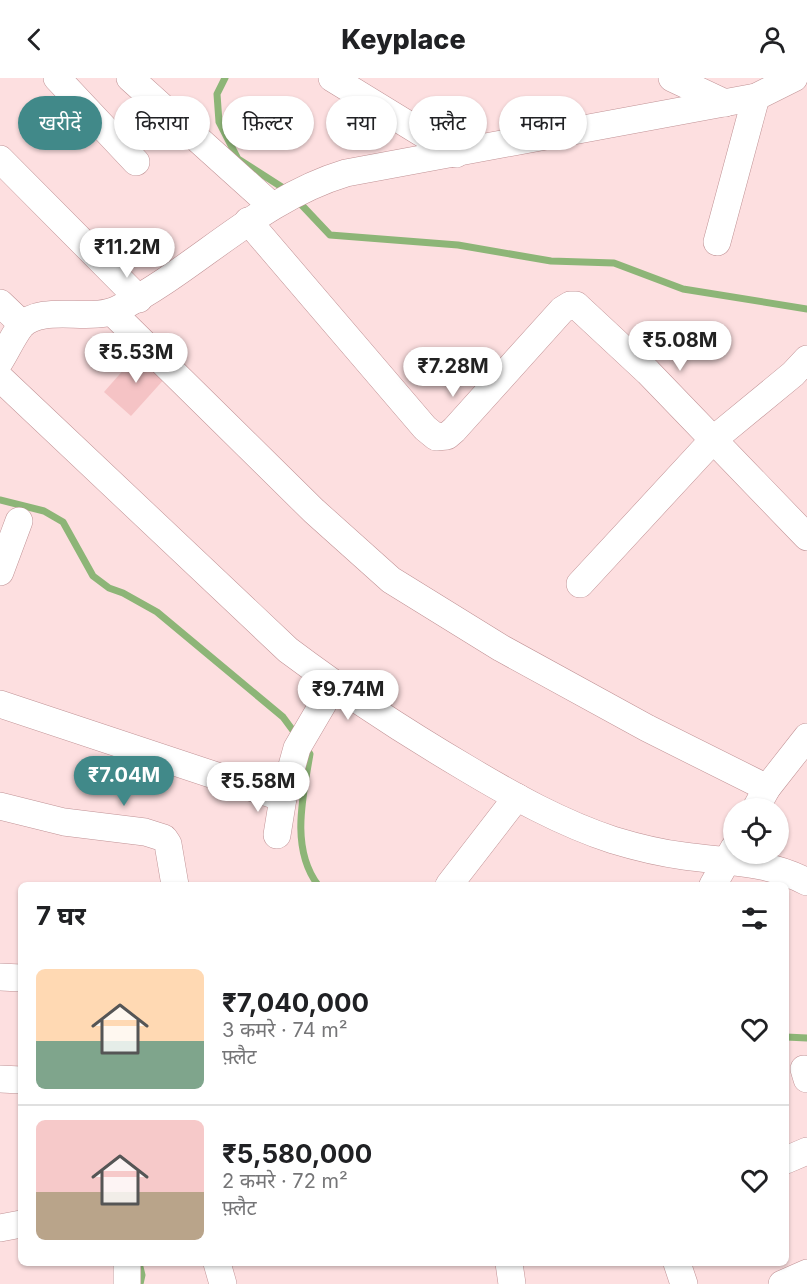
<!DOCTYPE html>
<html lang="hi">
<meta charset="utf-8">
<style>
body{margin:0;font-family:Inter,"Noto Sans Devanagari",sans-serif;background:#f2f2f2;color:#202124;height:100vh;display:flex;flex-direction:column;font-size:22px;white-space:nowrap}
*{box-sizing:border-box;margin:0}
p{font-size:20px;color:#757577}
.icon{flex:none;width:33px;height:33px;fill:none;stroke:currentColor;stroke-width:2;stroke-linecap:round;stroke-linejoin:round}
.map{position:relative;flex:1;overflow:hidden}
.details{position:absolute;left:18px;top:804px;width:771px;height:384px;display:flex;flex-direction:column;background:#fff;border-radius:9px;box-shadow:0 2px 4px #0004}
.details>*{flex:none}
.banner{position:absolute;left:18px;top:18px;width:771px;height:54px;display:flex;gap:12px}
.controls{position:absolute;left:723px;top:720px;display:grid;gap:12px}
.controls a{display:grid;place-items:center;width:66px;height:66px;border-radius:50%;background:#fff;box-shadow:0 2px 4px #0004;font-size:30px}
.price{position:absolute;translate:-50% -51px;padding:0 14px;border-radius:21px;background:#fff;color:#222;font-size:20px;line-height:39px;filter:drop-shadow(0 2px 3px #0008)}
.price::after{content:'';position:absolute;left:50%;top:36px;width:18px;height:14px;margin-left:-9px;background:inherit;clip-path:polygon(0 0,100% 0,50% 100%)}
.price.active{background:#418989;color:#fff}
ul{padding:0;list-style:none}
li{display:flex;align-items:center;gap:18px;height:150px;padding:0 18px}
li+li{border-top:2px solid #e0e0e0}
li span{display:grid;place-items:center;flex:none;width:168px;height:120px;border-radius:9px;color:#555}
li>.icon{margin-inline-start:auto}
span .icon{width:72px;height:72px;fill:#fffc;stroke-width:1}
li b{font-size:26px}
h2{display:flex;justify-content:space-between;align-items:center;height:72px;padding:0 18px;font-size:26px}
.pill{padding:0 21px;border-radius:27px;background:#fff;box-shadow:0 2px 4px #0004;font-size:21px;line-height:54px}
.pill.active{background:#418989;color:#fff}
header{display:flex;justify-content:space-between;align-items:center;height:78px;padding:0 18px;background:#fff;font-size:27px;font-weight:800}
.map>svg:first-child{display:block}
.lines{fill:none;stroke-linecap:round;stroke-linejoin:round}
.stream{stroke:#8db577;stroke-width:7}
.building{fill:#f5c3c5}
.minor-casing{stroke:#c09295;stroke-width:28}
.minor{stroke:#fff;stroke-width:27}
</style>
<header><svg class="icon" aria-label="back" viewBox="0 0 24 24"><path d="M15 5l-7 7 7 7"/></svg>Keyplace<svg class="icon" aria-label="person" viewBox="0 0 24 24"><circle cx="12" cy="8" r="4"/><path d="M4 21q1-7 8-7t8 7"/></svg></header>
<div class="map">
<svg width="807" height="1206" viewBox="0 0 807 1206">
<rect width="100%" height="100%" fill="#fddfe0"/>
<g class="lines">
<g class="stream">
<path d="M225,0L217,16L219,44L238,81L288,113"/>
<path d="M296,121L330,157L458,167L551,183L614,185L683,211L807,231"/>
<path d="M0,422L44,433L63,444L93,498L109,510L123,515L157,534L283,639L297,658"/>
<path d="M305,669L310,676C303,718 290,770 318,807"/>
<path d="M786,959L807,960"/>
<path d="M139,1185L142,1197L140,1206"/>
</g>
</g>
<path class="building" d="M140,273L167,298L131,338L104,314Z"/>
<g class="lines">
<g class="minor-casing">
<g id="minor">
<path d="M57,0L136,84"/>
<path d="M130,0L272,128"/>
<path d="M332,0L456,76"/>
<path d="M672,0L725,25"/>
<path d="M0,81L139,221"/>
<path d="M248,143L425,350L436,359L447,358L454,352L562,232L570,227H576L648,294L807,459"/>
<path d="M717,164L756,19"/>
<path d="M0,225L22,246"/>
<path d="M112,234L314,433L391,502L501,570L647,650L767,710"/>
<path d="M0,283C7,272 13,258 21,248C42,225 91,245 118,231C198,190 259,121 346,95L756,19L794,0"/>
<path d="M0,300L288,572C345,615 405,654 466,690C513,718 561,745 613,762C636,769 660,775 684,778C726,784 768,783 807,804"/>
<path d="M0,494L19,443"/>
<path d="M580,506L714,361L793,296L807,281"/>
<path d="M0,626L283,720L297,670L334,607"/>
<path d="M0,728L64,744L145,754L164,760L168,766L175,807"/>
<path d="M756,730L767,710L807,659"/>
<path d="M277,757L283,720"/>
<path d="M449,807L517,719"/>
<path d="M713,807L734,770"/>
<path d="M0,899L21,900"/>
<path d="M804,991L807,1001"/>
<path d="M0,1001L21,1002"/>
<path d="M786,1082L807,1073"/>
<path d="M0,1150L21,1146"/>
<path d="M127,1185V1206"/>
<path d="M217,1185L223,1206"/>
<path d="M509,1185L512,1206"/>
<path d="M677,1185L684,1206"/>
<path d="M782,1206L807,1195"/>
</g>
</g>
<use href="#minor" class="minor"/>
</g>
</svg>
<div class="controls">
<a><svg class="icon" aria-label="locate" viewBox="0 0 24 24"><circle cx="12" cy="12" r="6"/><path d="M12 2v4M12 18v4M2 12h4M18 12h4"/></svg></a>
</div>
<b class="price" style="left:127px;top:201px">₹11.2M</b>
<b class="price" style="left:680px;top:294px">₹5.08M</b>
<b class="price" style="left:136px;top:306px">₹5.53M</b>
<b class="price" style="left:453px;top:320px">₹7.28M</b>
<b class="price" style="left:348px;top:643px">₹9.74M</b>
<b class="price active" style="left:124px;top:729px">₹7.04M</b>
<b class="price" style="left:258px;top:735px">₹5.58M</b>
<div class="banner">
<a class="pill active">खरीदें</a>
<a class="pill">किराया</a>
<a class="pill">फ़िल्टर</a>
<a class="pill">नया</a>
<a class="pill">फ़्लैट</a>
<a class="pill">मकान</a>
</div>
<section class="details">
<h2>7 घर<svg class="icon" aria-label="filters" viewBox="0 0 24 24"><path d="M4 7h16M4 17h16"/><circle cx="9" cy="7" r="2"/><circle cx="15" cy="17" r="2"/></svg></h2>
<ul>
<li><span style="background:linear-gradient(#ffd9b3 60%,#7fa58c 0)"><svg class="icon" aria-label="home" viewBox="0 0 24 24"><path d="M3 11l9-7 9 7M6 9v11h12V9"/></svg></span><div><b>₹7,040,000</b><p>3 कमरे · 74 m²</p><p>फ़्लैट</p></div><svg class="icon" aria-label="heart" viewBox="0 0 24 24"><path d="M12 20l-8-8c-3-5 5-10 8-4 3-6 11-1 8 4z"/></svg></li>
<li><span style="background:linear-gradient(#f6c9c9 60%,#b9a48a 0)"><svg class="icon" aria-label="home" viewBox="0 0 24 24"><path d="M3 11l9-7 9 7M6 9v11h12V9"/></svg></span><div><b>₹5,580,000</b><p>2 कमरे · 72 m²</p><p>फ़्लैट</p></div><svg class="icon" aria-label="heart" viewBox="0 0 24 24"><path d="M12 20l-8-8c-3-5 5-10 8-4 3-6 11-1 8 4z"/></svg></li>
</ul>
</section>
</div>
